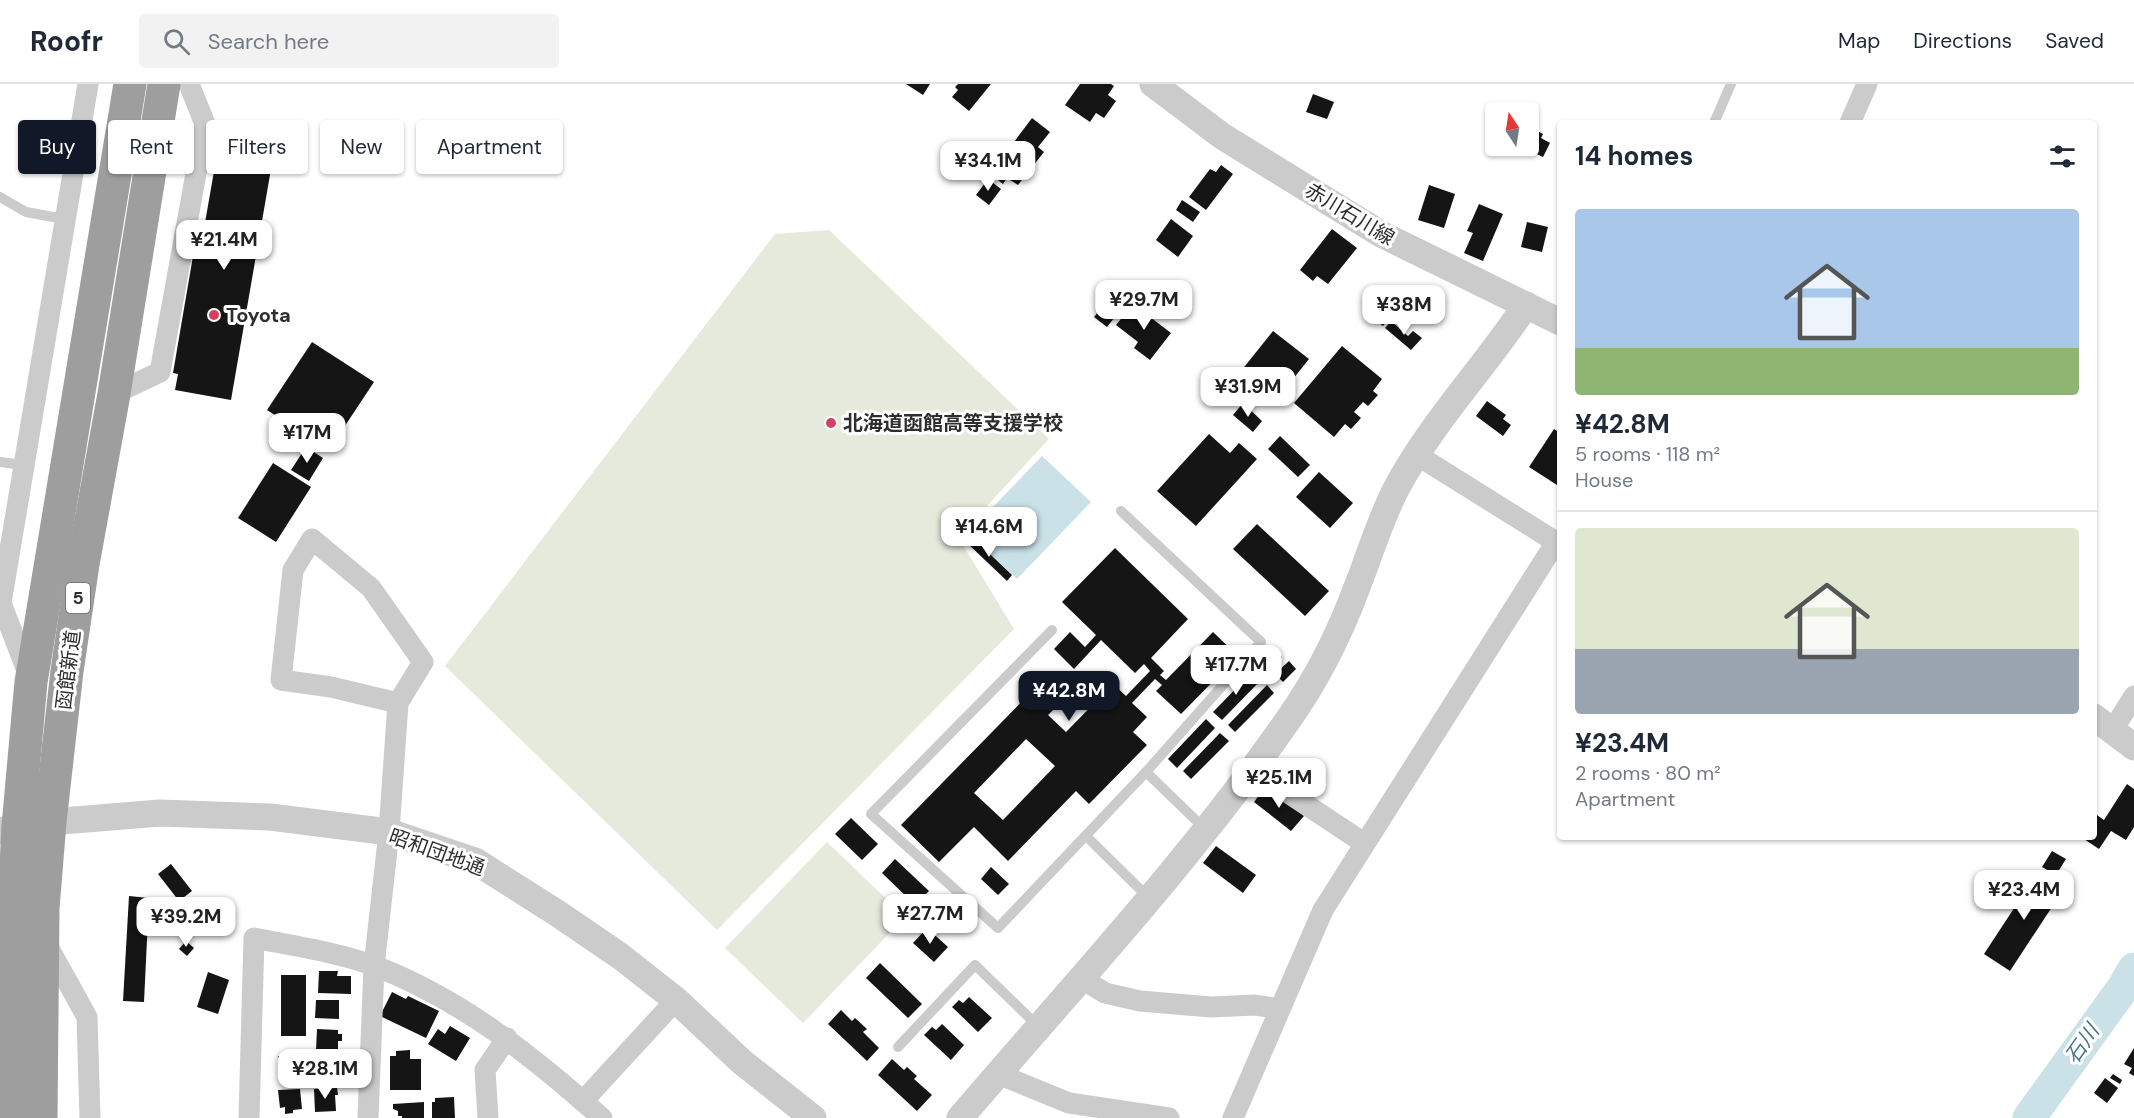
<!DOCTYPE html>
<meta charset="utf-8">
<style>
body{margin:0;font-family:"DM Sans","Noto Sans JP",sans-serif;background:#f2f2f3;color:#1f2937;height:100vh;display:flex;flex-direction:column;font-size:22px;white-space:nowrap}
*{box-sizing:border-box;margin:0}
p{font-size:20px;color:#747a83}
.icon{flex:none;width:33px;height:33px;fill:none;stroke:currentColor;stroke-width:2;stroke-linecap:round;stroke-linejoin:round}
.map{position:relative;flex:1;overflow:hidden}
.drawer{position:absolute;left:1557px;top:36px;width:540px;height:720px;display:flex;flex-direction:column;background:#fff;border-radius:6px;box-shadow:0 2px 4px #0004}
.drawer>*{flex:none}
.top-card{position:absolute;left:18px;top:36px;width:570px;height:54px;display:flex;gap:12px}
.needle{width:39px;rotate:348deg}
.buttons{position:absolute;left:1485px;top:18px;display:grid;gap:12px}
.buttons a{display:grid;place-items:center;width:54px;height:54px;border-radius:6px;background:#fff;box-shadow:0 2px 4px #0004;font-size:30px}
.price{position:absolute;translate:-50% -51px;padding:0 14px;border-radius:12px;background:#fff;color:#222;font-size:20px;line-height:39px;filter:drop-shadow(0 2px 3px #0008)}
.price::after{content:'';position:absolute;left:50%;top:36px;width:18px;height:14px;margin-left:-9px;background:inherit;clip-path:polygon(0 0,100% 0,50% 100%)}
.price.current{background:#111827;color:#fff}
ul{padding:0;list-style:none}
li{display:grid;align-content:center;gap:12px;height:318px;padding:0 18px}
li+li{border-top:2px solid #e0e1e3}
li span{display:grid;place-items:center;height:186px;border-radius:6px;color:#555}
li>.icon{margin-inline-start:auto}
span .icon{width:108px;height:108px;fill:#fffc;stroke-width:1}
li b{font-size:26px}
h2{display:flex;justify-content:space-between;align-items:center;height:72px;padding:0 18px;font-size:26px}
.pill{padding:0 21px;border-radius:6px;background:#fff;box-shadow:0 2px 4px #0004;font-size:21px;line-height:54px}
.pill.current{background:#111827;color:#fff}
header{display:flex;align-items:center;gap:36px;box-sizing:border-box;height:84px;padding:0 30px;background:#fff;border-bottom:2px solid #e0e1e3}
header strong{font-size:28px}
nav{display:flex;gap:33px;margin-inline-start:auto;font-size:21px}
.search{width:420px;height:54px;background:#f2f2f3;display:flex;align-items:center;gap:15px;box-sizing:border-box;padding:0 21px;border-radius:6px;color:#747a83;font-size:22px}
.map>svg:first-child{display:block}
.green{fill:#e6eadc}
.water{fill:#cae1e8}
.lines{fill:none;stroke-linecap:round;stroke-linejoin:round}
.river{stroke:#cae1e8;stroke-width:33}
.building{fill:#151515;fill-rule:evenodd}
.service{stroke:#cbcbcb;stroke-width:10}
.minor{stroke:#cbcbcb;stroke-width:21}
.tertiary{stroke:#cbcbcb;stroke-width:27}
.trunk{stroke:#9e9e9e;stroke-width:33}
.poi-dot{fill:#d44061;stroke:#fff;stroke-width:2}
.labels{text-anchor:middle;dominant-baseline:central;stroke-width:6;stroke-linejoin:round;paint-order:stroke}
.shield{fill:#fff;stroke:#6d6d6d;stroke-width:1.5}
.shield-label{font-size:18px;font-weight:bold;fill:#2e2e2e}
.street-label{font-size:20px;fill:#2e2e2e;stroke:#fff}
.poi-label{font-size:20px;font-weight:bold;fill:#2e2e2e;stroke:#fff;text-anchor:start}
.water-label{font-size:21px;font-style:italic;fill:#437888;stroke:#fff}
</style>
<header>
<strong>Roofr</strong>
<div class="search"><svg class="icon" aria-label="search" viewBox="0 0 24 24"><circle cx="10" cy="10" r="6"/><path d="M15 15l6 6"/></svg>Search here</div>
<nav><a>Map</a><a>Directions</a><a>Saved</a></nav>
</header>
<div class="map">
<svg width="2134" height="1034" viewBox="0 0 2134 1034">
<rect width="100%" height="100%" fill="#fff"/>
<g class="green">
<path d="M829,146L1049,355L958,453L1014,545L717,846L445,582L775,150Z"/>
<path d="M827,758L905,833L803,939L725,864Z"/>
</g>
<path class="water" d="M1042,372L1091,418L1017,495L968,449Z"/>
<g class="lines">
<path class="river" d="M2029,1034L2123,904L2134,885"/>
</g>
<g class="building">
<path d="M906,0H930L923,11Z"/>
<path d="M958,0H991L969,27L952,13L958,6L955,3Z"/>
<path d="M1080,0H1111L1114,2L1108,11L1116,17L1104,34L1096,29L1090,38L1065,21Z"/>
<path d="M1313,10L1334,18L1327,35L1306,28Z"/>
<path d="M1032,34L1050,48L1038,63L1044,68L1018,101L1007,94L1003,100L990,90Z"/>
<path d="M1528,42L1543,50L1541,54L1550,59L1543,73L1520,62H1528Z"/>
<path d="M220,53L275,62L231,316L175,306L178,290L173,289L193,172L199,173Z"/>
<path d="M1221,81L1233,90L1206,126L1189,113L1210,85L1216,88Z"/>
<path d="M988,95L1001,105L989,121L976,111Z"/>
<path d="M1429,101L1455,110L1444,144L1418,136Z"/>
<path d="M1182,116L1200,128L1193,138L1176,126Z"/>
<path d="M1479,120L1503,130L1483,177L1464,169L1473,149L1467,147Z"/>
<path d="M1171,135L1193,152L1178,173L1156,156Z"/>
<path d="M1527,138L1548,143L1542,168L1521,163Z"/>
<path d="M1332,145L1357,164L1328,200L1317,192L1313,197L1300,186Z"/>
<path d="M1118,203L1130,214L1107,243L1094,233Z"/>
<path d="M1133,220L1171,249L1150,276L1134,264L1138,258L1116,241Z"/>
<path d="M1381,220L1393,230L1383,242L1371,233Z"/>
<path d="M1391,237L1408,252L1413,247L1422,254L1411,266L1385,244Z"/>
<path d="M1273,247L1309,275L1277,315L1241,287Z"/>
<path d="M312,258L374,298L329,366L267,326Z"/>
<path d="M1342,262L1382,295L1373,307L1378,311L1368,322L1363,318L1354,328L1361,334L1351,345L1345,340L1334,353L1294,319Z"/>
<path d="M1487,317L1506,331L1503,335L1511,341L1503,352L1476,332Z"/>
<path d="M1243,319L1262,337L1253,348L1233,331Z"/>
<path d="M1554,345L1560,349V396L1557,401L1529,383Z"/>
<path d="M1209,350L1230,369L1239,359L1257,375L1196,442L1157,407Z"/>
<path d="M1280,352L1310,381L1298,393L1268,365Z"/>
<path d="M306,363L323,374L309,397L291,386Z"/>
<path d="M273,379L311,403L276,458L238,434Z"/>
<path d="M1319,388L1353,419L1330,444L1296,413Z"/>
<path d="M1257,440L1329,507L1305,532L1233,465Z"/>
<path d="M971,452L1012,491L1007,497L966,458Z"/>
<path d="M1115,464L1188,535L1151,574L1164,587L1160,591L1166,596L1213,548L1238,572L1181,630L1156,607L1162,601L1155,595L1132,619L1147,633L1133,648L1147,661L1089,720L1076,707L1008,777L974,743L939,778L901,741L1040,599L1060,619L1048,631L1066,648L1113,600L1126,612L1150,587L1144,580L1135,589L1101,556L1074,585L1054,565L1070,548L1085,563L1096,551L1062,518ZM1026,655L1055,682L1003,736L974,709Z"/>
<path d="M1274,565L1282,573L1269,585L1261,577Z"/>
<path d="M1289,577L1296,585L1283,598L1275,590Z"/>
<path d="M1251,589L1260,597L1222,636L1213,628Z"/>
<path d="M1267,601L1274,609L1235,648L1228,641Z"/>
<path d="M1206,635L1215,644L1177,684L1168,675Z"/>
<path d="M1220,649L1229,657L1191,695L1183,687Z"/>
<path d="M2127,700L2134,705V743L2126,756L2111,747L2099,765L2081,753H2094V729L2104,736Z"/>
<path d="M1266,702L1304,732L1291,747L1254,718Z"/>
<path d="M851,734L878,760L862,776L835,750Z"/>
<path d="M1216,762L1256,791L1243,809L1203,779Z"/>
<path d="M2052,767L2066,775L2056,791L2042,783Z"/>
<path d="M895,775L929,807L915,821L882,789Z"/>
<path d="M171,780L192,807L179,817L158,790Z"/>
<path d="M991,783L1009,800L998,811L981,795Z"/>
<path d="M2039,786L2065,803L2010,887L1984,870Z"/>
<path d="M129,812L149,814L144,918L123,917Z"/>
<path d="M927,844L948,863L934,878L913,859Z"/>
<path d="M186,857L194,864L187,872L179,865Z"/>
<path d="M880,879L922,920L908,934L866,894Z"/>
<path d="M319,887H338L337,892H351V910L318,909Z"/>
<path d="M208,888L229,896L218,930L197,923Z"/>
<rect x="281" y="891" width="25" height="61"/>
<path d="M392,908L406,915L408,912L439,927L426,954L380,932Z"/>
<path d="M969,913L992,934L978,948L952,923L959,916L963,919Z"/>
<path d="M316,916H339V935L315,934Z"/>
<path d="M841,926L852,937L855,934L867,945L863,948L879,964L867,977L828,940Z"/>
<path d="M942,940L964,961L951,976L924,951L932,943L936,946Z"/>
<path d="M450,942L470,954L456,977L428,960L438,945L445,950Z"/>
<path d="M317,945L338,946V950H342V957H338V966H316Z"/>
<path d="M2134,964V992L2129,989L2132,984L2124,980Z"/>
<path d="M410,966V975H421V1006H390V972H396V967Z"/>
<path d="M278,972L307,974L306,993L281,992V982L278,981Z"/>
<path d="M314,974H331V979H336V997H314Z"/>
<path d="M892,975L904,986L907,983L917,992L914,995L932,1011L917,1027L878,991Z"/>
<path d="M2113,990L2122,996L2120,1000L2110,994Z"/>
<path d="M2105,994L2118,1004L2107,1019L2094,1009Z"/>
<path d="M337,1004L338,1011H335L336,1027L315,1028L314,1005Z"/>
<path d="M300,1005L302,1025L293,1026V1029L285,1030V1023L280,1024L278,1006Z"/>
<path d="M454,1013L455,1034H432V1018H435V1014Z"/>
<path d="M424,1018V1034H402V1032H398V1027L393,1025V1020Z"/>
</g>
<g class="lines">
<g class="service">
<path d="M1714,39L1731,0"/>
<path d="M0,113L26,128L64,135"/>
<path d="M0,378L23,381"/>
<path d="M1052,546L871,730L998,844L1146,688L1261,558L1121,427"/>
<path d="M1146,688L1206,746"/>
<path d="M1086,752L1150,815"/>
<path d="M898,963L975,881L1038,942"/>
</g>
<g class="minor">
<path d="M1850,39L1867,0"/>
<path d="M114,310L160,288L205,40L189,0"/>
<path d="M29,592L1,519L88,0"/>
<path d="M2112,647L2134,612"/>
<path d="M1252,685L1364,759"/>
<path d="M46,859L87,933L90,1034"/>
<path d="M1081,894L1105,909L1140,917L1211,923L1255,921L1280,925"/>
<path d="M998,990L1069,1019L1169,1034"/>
<path d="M583,1017L676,916"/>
<path d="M249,1034L254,854C294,862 336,868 375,882C461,915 534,973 602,1034"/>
<path d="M368,1034L374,882L389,748L398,619L423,578L371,504L312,455L293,486L281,596L331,603L398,619"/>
<path d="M488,1034L485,986L507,954"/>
<path d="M1233,1034L1323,826L1556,458L1417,371"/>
</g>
<g class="tertiary">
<path d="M1153,0L1222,52L1381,150L1560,238"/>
<path d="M2094,633L2134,663"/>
<path d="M0,747L18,742L50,738L160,729L270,733L389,748L475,777L557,829L620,872L676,916L742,978L813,1034"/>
<path d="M960,1034C1072,903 1190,777 1288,636C1317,595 1340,549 1357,503C1370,470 1380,436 1396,405C1431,339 1485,283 1526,221"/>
</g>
<g class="trunk">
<path d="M10,1034L11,881L18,742L31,598L130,0"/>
<path d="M41,1034L43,824L50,738L67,587L83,480L114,310L164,0"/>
</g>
</g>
<g class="poi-dot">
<circle cx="214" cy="231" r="6"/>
<circle cx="831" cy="339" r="6"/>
</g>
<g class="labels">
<rect class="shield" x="66" y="499" width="24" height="30" rx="4.5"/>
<g class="shield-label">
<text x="78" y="514">5</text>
</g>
<g class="street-label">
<text transform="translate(1350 130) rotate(31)">赤川石川線</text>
<text transform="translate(68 586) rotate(-83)">函館新道</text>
<text transform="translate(437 768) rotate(20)">昭和団地通</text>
</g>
<g class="poi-label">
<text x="226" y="231">Toyota</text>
<text x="843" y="339">北海道函館高等支援学校</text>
</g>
<g class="water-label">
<text transform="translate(2082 960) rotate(-55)">石川</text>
</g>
</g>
</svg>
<div class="buttons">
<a><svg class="needle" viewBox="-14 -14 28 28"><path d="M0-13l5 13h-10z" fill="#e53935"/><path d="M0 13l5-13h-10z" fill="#747a83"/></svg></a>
</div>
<b class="price" style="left:988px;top:108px">¥34.1M</b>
<b class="price" style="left:224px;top:187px">¥21.4M</b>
<b class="price" style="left:1144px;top:247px">¥29.7M</b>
<b class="price" style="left:1404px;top:252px">¥38M</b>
<b class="price" style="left:1248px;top:334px">¥31.9M</b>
<b class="price" style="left:307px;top:380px">¥17M</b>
<b class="price" style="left:989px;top:474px">¥14.6M</b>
<b class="price" style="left:1236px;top:612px">¥17.7M</b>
<b class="price current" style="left:1069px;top:638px">¥42.8M</b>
<b class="price" style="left:1279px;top:725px">¥25.1M</b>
<b class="price" style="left:2024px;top:837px">¥23.4M</b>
<b class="price" style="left:930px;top:861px">¥27.7M</b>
<b class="price" style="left:186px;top:864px">¥39.2M</b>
<b class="price" style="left:325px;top:1016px">¥28.1M</b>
<div class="top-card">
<a class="pill current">Buy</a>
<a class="pill">Rent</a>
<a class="pill">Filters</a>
<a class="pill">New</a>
<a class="pill">Apartment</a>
</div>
<section class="drawer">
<h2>14 homes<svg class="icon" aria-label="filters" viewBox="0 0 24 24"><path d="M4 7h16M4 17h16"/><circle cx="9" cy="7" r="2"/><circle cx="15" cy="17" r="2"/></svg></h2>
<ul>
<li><span style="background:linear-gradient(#a9c7e8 75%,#8fb573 0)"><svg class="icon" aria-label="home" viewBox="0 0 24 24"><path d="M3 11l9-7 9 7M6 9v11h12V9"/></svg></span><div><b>¥42.8M</b><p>5 rooms · 118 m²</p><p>House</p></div></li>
<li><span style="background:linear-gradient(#dfe7d0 65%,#9aa5b1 0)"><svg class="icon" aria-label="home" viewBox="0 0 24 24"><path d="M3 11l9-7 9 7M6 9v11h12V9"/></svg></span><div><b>¥23.4M</b><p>2 rooms · 80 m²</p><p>Apartment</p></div></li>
</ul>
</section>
</div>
